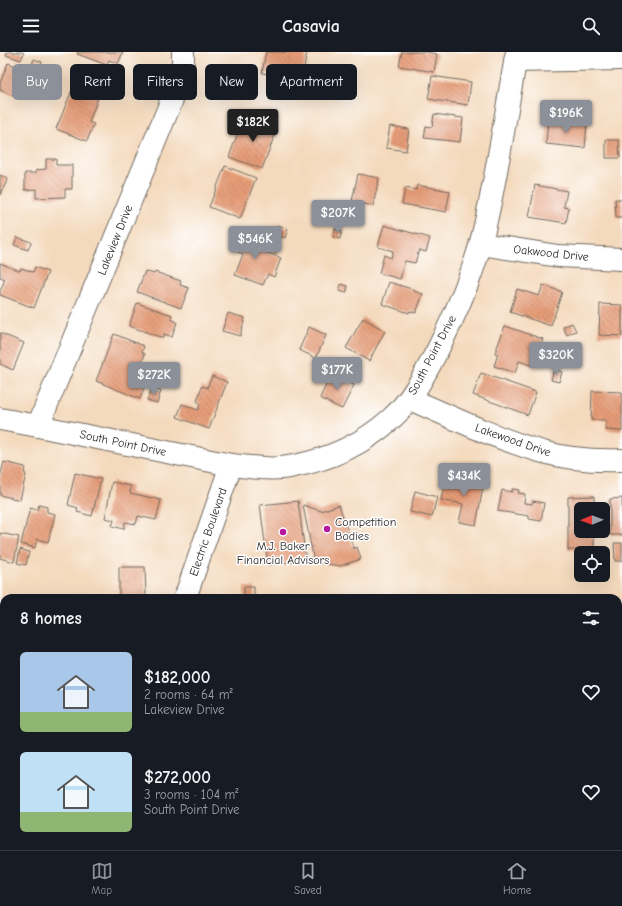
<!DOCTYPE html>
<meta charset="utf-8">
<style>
body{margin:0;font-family:"Comic Neue",sans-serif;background:#20242c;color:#f1f3f6;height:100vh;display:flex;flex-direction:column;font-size:15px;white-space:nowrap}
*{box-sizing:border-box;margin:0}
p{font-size:13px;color:#9ea1a6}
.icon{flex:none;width:22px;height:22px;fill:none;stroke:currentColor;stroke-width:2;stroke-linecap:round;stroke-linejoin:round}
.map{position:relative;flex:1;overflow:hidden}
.drawer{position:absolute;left:0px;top:542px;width:622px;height:256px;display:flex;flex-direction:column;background:#171b24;border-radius:12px 12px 0 0;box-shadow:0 4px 16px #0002}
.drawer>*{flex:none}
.banner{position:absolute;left:12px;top:12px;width:400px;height:36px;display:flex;gap:8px}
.needle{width:26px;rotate:269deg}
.controls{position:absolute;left:574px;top:450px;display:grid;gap:8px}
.controls a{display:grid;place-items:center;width:36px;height:36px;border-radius:6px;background:#171b24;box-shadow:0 4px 16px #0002;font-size:20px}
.price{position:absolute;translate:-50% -34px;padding:0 9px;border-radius:4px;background:#8c9099;color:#fff;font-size:13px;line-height:26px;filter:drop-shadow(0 1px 2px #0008)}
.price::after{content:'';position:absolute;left:50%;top:24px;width:12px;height:9px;margin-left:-6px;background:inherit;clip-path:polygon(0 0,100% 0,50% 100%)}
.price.on{background:#222;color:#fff}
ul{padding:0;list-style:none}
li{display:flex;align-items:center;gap:12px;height:100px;padding:0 20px}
li span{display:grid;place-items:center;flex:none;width:112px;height:80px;border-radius:6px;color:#555}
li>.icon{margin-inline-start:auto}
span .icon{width:48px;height:48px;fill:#fffc;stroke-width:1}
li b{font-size:17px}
h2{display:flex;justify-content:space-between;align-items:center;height:48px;padding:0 20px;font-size:17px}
.tag{padding:0 14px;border-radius:6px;background:#171b24;box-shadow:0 4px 16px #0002;font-size:14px;line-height:36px}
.tag.on{background:#8c9099;color:#fff}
header{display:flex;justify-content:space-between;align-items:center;height:52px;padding:0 20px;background:#171b24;font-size:18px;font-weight:700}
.menu{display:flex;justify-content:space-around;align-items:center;height:56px;border-top:1px solid #363941;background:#171b24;font-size:11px;color:#9ea1a6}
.menu a{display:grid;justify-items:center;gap:2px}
.menu .on{color:#8c9099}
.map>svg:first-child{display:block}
.building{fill:url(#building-back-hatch)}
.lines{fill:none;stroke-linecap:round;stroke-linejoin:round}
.minor-casing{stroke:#71685e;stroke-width:24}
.minor{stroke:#fff;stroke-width:22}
.poi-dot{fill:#b5179e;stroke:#fff;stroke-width:1.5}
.labels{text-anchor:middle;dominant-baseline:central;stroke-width:3;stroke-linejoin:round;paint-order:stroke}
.street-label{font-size:12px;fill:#2b2b2b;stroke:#fff}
.poi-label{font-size:12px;fill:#2b2b2b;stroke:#fff;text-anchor:start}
</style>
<header><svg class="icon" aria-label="menu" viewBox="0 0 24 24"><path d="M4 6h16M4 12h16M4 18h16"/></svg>Casavia<svg class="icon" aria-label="search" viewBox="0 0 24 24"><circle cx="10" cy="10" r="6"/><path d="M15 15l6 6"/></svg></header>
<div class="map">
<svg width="622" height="798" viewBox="0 0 622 798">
<defs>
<pattern id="building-back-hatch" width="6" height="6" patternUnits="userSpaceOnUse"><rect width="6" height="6" fill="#e69c77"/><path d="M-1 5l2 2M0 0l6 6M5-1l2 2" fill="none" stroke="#bb7f62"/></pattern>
</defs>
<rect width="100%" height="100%" fill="#fff"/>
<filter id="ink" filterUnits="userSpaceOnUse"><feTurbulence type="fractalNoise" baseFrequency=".025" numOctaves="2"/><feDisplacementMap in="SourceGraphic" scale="8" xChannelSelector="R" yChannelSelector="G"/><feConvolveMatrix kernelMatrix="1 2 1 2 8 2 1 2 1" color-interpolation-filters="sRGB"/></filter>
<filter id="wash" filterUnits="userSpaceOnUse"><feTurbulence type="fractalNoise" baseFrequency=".012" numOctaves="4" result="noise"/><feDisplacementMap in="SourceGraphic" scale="16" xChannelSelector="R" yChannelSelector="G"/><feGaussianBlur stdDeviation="0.9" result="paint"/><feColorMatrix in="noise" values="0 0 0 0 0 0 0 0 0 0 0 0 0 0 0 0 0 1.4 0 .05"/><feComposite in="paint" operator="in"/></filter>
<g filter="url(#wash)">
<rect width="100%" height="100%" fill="#f4dabd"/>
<g id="blocks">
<g class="building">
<path d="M7,0H22L24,1L21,8L6,3Z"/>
<path d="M78,0H123L118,12L109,8L107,13L77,2Z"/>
<path d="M266,0H307L302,27L262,21Z"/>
<path d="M402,0H427L437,2L434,20L399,14Z"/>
<path d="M34,7L42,10L37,21L30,18Z"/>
<path d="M8,11L24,17L14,44L0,38V31Z"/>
<path d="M432,24L471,30L468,53L428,47Z"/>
<path d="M74,33L99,43L89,70L94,72L87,89L56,77Z"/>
<path d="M434,62L463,66L460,90L424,86L426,74L432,75Z"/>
<path d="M244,64L277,77L262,117L229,105Z"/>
<path d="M548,68L587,72L585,96L546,92Z"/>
<path d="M390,74L409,77L406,99L386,96Z"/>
<path d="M606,88H619L620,106H606Z"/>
<path d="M46,107H56V113H72V137H65V145L36,146V137L25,138V121H36V118L46,117Z"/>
<path d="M225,114L256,126L240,167L209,155Z"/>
<path d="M358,122L379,126L373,154L352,149Z"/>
<path d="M0,123L8,127L0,143Z"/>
<path d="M417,133L450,139L446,160L402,152L405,136L416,138Z"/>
<path d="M535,133L567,139L564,155L569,156L566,171L529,165Z"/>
<path d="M615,147H622V166H616Z"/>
<path d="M278,173L288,177L285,186L275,182Z"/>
<path d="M384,173L430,186L426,200L419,198L415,211L405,209L400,227L379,221L384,203L391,206L393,199L378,195Z"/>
<path d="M335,177L342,179L340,187L333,185Z"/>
<path d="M240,178L253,183L251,187L267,194L265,200L281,206L274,225L268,222L263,233L235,223L243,202L233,198Z"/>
<path d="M17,185L31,190L28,198L14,193Z"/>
<path d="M272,189L279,191L276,201L269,198Z"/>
<path d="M0,211L20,219L21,216L33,220L35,215L48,220L34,256L0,243V239L5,227L0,225Z"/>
<path d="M145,219L154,222L155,220L181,229L180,233L189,236L181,256L137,240Z"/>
<path d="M389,230L415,238L414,239L423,242L416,261L410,259L409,261L382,252Z"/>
<path d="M341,232L348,234L346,241L339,239Z"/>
<path d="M543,233L562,240L551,274L510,260L517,237L539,244Z"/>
<path d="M137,251L172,263L171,267L177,270L172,285L164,282L163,286L129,274Z"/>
<path d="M600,252L622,253V284L599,283Z"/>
<path d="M228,261L245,266L240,284L222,279Z"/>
<path d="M363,266L385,279L369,309L346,296Z"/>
<path d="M572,271L576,279L567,283L563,275Z"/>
<path d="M505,274L543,287L533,314L519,309L515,321L494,314L498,302L495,301Z"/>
<path d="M309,275L326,283L316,306L299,298Z"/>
<path d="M0,281L24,291L13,318L0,312Z"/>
<path d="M114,282L144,294L142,300L145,302L140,315L136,314L132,325L146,331L140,347L96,329Z"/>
<path d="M554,317L562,320L559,330L551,328Z"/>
<path d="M481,321L536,340L528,363L473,343Z"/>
<path d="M331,322L354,333L342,357L320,346Z"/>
<path d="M212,324L227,330L209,377L177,365L182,352L198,358L200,351L197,349L202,334L207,336Z"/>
<path d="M152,336L161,339L157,351L147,348Z"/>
<path d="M592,339L622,340V379L606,378V368H591Z"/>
<path d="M4,410L25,415L24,421L26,422L20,448L0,443V425Z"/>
<path d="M75,421L101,427L92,464L77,460L78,456L68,453Z"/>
<path d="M446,423L484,430L476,473L459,470L463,452L441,448Z"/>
<path d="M112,430L131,434L130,441L161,448L156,468L138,464L136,472L125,470L124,477L112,474L114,468L105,466Z"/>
<path d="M512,437L519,438L518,441L525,442L524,451L532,452L533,449L544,451L541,469L529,467V464L498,459L502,438L512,440Z"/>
<path d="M415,439L437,445L432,465L410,460Z"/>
<path d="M594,444V457H581V479H594V498H568V445Z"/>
<path d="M622,446V483H610V447Z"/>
<path d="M298,449L306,508L268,513L260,453Z"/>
<path d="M39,453L47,455V460L55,462L48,490L37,487L35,496L21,492L30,456L37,458Z"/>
<path d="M303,453L321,459L339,453L354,497L357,495L361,507L340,514L314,510Z"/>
<path d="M0,481L19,485L14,510L0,506Z"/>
<path d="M614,491H622V509H615Z"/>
<path d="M20,497L29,500L26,513L17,511Z"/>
<path d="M119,515H145L146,544H139V546H119Z"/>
<rect x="244" y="535" width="10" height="11"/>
<rect x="78" y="542" width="18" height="4"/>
<rect x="618" y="579" width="4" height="25"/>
<path d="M0,589H1L2,599H4V625H2V633H0Z"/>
<rect x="618" y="736" width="4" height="24"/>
<rect x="34" y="794" width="23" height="4"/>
<rect x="225" y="794" width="14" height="4"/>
</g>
</g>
</g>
<g filter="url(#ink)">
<use href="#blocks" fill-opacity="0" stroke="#71685e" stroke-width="1"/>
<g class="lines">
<g class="minor-casing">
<g id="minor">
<path d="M515,9L622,7"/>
<path d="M481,192L558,204L622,207"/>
<path d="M410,347C453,366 497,387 543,400C568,407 596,409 622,408"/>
<path d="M0,367L38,374L231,413C252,415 273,419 294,414C331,407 363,392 391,367C412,348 425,322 438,297C455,263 471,227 481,190C497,128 505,63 517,0"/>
<path d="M38,374L180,28L183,11V0"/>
<path d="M185,546L231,413"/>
<path d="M618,680H622"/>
<path d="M0,683H4"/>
<path d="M98,798L99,794"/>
</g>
</g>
<use href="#minor" class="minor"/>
</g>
</g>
<g class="poi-dot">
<circle cx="327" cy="477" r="4"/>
<circle cx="283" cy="480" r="4"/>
</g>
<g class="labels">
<g class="street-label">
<text transform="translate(115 188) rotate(-68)">Lakeview Drive</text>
<text transform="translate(551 201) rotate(6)">Oakwood Drive</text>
<text transform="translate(432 303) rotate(-62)">South Point Drive</text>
<text transform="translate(513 388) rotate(19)">Lakewood Drive</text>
<text transform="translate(123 391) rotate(12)">South Point Drive</text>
<text transform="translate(208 480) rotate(-71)">Electric Boulevard</text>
</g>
<g class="poi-label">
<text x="335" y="470">Competition<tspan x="335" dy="14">Bodies</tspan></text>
<text x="283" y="494" text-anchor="middle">M.J. Baker<tspan x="283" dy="14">Financial Advisors</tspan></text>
</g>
</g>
</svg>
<div class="controls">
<a><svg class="needle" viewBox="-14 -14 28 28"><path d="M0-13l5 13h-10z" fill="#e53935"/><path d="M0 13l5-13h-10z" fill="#9ea1a6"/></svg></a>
<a><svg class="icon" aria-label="locate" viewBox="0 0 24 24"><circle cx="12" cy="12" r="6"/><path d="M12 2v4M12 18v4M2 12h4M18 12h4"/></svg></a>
</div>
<b class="price" style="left:566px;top:82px">$196K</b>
<b class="price on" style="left:253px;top:91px">$182K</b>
<b class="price" style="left:338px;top:182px">$207K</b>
<b class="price" style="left:255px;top:208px">$546K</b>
<b class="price" style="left:556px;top:324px">$320K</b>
<b class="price" style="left:337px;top:339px">$177K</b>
<b class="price" style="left:154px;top:344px">$272K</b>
<b class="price" style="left:464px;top:445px">$434K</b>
<div class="banner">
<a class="tag on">Buy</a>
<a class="tag">Rent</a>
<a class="tag">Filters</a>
<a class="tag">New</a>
<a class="tag">Apartment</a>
</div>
<section class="drawer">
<h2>8 homes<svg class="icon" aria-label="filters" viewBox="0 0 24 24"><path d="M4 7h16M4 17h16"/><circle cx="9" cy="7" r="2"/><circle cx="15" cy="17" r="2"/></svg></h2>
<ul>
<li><span style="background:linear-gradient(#a9c7e8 75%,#8fb573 0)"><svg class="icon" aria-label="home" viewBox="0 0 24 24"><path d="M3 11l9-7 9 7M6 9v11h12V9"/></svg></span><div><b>$182,000</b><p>2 rooms · 64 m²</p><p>Lakeview Drive</p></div><svg class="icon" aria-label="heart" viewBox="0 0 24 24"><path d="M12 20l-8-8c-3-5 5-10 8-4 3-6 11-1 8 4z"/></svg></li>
<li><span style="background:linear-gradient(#bfe0f5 75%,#8fb573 0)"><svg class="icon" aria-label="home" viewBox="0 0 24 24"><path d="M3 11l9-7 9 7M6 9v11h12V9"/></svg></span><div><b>$272,000</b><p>3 rooms · 104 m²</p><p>South Point Drive</p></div><svg class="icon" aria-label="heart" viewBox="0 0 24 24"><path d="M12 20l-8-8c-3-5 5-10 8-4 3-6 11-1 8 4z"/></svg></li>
</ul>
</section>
</div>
<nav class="menu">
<a class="on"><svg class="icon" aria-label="map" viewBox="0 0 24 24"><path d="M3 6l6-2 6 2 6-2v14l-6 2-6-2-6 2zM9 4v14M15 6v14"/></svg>Map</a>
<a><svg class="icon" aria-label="saved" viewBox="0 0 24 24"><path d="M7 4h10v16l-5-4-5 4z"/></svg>Saved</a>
<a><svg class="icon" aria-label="home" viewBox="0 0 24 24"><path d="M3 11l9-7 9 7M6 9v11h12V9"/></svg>Home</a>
</nav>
